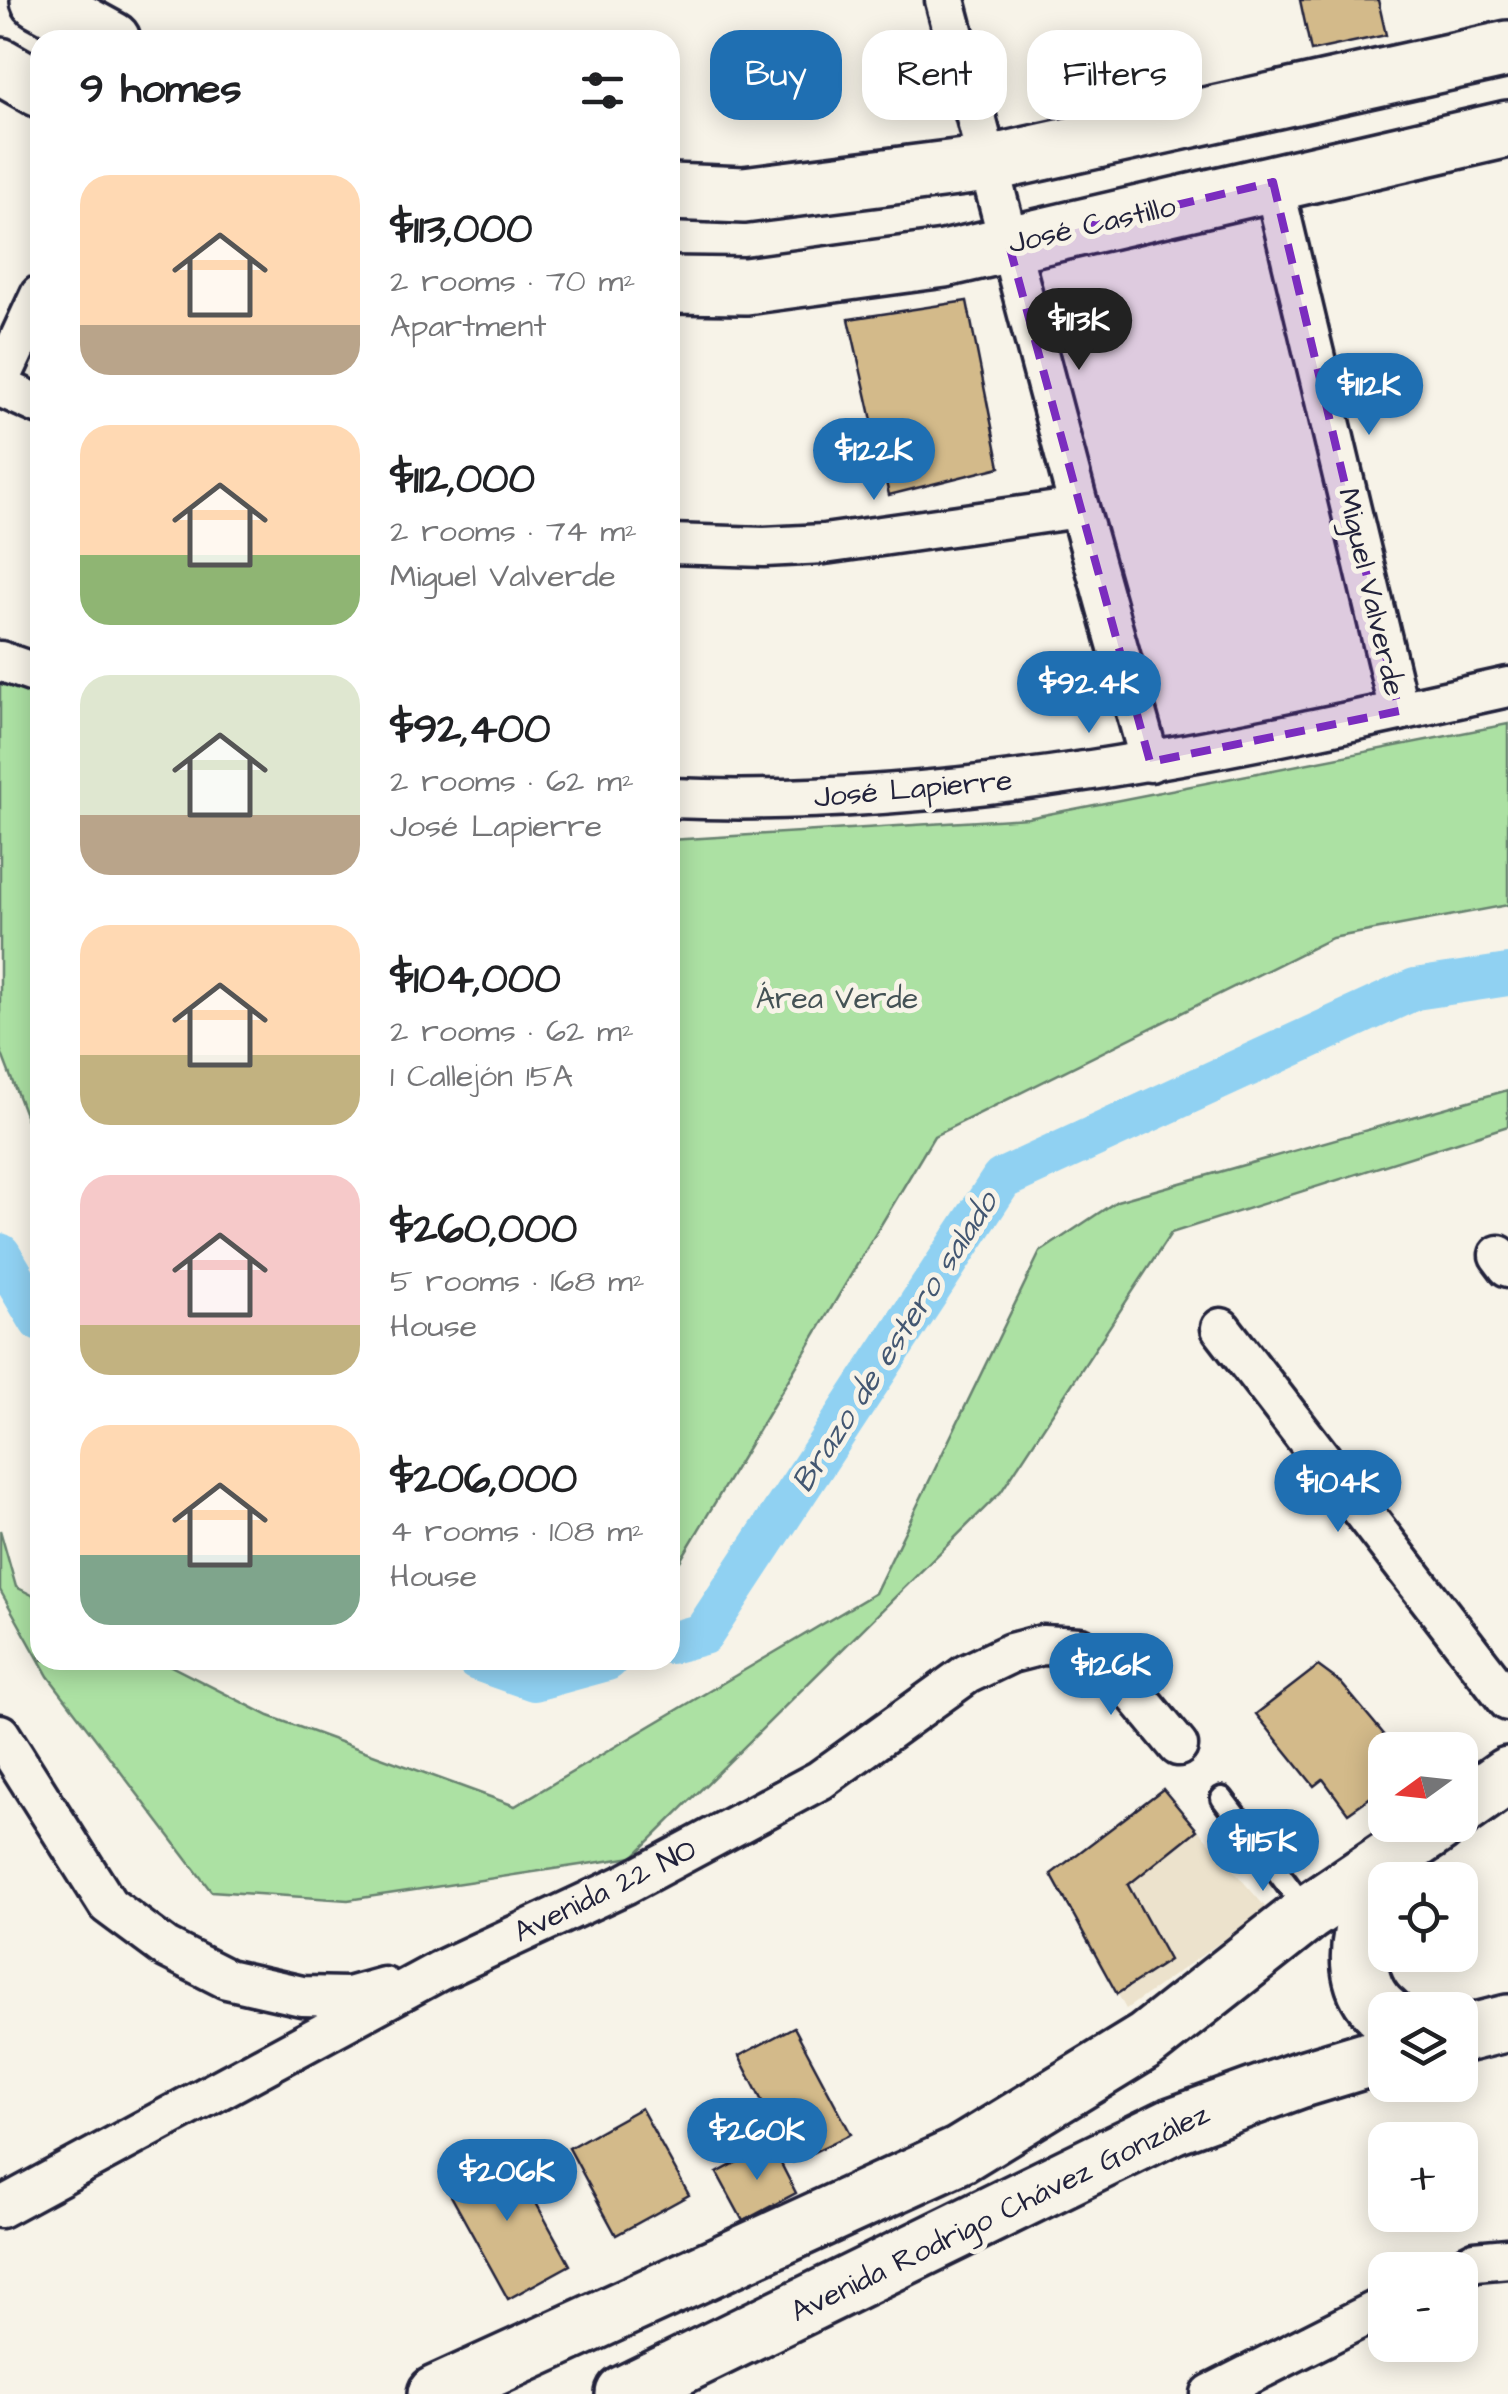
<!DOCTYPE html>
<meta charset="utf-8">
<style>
body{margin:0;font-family:"Architects Daughter",sans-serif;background:#f6f6f6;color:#202124;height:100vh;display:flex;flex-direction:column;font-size:38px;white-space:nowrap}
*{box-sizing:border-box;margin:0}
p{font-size:32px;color:#757577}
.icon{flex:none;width:55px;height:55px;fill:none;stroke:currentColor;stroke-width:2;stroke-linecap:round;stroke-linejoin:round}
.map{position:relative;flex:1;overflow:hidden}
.panel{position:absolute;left:30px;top:30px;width:650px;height:1640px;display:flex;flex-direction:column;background:#fff;border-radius:30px;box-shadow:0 5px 25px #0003}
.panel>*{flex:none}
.guide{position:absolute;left:710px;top:30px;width:648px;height:90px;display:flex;gap:20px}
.needle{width:65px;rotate:255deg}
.fabs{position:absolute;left:1368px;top:1732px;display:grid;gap:20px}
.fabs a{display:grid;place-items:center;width:110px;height:110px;border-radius:20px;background:#fff;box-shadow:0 5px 25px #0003;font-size:50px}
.price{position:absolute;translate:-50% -85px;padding:0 22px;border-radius:35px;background:#1f6fb2;color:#fff;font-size:32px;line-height:65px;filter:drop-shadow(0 2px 5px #0008)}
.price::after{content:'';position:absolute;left:50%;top:60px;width:30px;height:22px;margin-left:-15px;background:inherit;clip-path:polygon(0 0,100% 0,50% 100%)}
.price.on{background:#222;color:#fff}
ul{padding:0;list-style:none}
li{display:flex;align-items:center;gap:30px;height:250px;padding:0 50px}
li span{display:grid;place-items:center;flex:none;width:280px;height:200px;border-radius:30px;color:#555}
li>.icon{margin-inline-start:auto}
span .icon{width:120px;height:120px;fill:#fffc;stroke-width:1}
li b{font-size:42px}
h2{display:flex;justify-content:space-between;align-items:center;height:120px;padding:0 50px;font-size:42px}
.pill{padding:0 35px;border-radius:30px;background:#fff;box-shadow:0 5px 25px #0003;font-size:35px;line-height:90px}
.pill.on{background:#1f6fb2;color:#fff}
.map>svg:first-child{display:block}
.built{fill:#ece2cc}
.green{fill:#ace1a3;stroke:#67826f;stroke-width:2.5}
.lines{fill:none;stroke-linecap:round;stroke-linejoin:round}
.canal{stroke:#90d1f2;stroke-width:42}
.building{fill:#d3ba8a;stroke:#22223b;stroke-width:2.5}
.lane-casing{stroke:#22223b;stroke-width:28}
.street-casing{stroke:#22223b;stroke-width:45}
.secondary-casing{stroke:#22223b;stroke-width:62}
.lane{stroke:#f7f3e8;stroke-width:20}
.street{stroke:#f7f3e8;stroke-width:38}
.secondary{stroke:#f7f3e8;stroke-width:55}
.marked{fill:#7b2cbf;fill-opacity:0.2;stroke:#7b2cbf;stroke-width:8;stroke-dasharray:20 12;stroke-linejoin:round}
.labels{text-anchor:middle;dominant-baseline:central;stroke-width:10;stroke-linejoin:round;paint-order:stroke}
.street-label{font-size:30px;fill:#22223b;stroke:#f7f3e8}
.park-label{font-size:30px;fill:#445255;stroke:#f7f3e8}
.water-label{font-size:32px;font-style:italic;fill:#435772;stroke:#f7f3e8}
</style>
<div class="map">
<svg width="1508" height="2394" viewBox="0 0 1508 2394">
<rect width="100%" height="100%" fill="#f7f3e8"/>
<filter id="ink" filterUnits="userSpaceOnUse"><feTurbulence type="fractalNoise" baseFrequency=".01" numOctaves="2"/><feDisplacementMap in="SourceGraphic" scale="20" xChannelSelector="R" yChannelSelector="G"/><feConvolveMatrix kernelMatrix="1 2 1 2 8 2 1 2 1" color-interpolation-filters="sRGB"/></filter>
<g filter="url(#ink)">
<path class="built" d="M1163,1789L1267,1909L1126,2009L1051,1874Z"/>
<g class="green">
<path d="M0,667L40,679V1154L0,1049Z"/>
<path d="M1508,724V905L1332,938L934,1136L680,1561L670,1566V840L1028,818Z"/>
<path d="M1508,1090V1126L1171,1233L1001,1492L633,1857L348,1900L211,1891L48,1676L0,1590V1530L16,1587L40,1599V1660H159L269,1716L515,1806L875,1593L1040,1252L1117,1201Z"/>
</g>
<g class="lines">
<g class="canal">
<path d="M0,1254L40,1321"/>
<path d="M670,1643L703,1634L1002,1179L1415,989L1508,975"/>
<path d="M477,1660L534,1680L607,1660"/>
</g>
</g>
<g class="building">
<path d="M1300,0H1378L1386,35L1311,51Z"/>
<path d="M967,301L1000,467L889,495L849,319Z"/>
<path d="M1318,1666L1341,1683L1397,1750H1385V1787L1348,1813L1323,1779L1314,1786L1256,1714Z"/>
<path d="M1163,1789L1197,1830L1128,1885L1169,1960L1117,1994L1051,1874Z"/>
<path d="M794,2027L851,2134L793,2162L739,2056Z"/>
<path d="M641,2108L689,2195L616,2235L569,2148Z"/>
<path d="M771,2144L796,2193L743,2221L717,2173Z"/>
<path d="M506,2148L570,2265L508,2299L444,2183Z"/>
</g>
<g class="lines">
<g class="lane-casing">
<path id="lane" d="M1222,1798L1307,1911"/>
</g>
<g class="street-casing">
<g id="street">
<path d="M945,0L1079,508L1150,762"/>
<path d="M1273,182L1399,711"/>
<path d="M0,381L40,295"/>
<path d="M0,387L40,405"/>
<path d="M670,544L764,547L824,544L1079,508"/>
<path d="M0,661L40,675"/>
<path d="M670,798C953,810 1233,748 1508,687"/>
<path d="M1499,1255L1508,1267"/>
<path d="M1221,1328L1508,1701"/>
<path d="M0,1734L108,1905L166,1948L227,1979L302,1996L348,1997L384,1987"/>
<path d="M0,2208L439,1971L626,1884L820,1780L967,1674L1011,1653L1042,1645L1080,1647L1110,1664L1178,1746"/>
<path d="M1457,2270L1475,2261L1508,2258"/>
<path d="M1211,2394L1385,2306"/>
</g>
</g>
<g class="secondary-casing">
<g id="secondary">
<path d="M39,0L112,40"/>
<path d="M0,66L40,89"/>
<path d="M670,192L744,195L988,164L1508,49"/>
<path d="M670,285L746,286L944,259L1508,129"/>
<path d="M1460,1809L1508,1775"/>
<path d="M1385,2014C1335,1975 1368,1894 1401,1855"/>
<path d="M1460,2035L1508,2023"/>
<path d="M436,2394L960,2155L1146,2041L1308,1913L1438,1825"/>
<path d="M624,2394L1172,2126L1299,2080L1385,2054"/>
</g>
</g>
<use href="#lane" class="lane"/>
<use href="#street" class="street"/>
<use href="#secondary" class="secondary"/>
</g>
</g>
<path class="marked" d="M1273,182L1399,711L1150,762L1009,245Z"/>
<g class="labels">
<g class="street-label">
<text transform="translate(1092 225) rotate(-13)">José Castillo</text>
<text transform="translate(1371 592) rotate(77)">Miguel Valverde</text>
<text transform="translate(913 789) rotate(-5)">José Lapierre</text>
<text transform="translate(605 1891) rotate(-26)">Avenida 22 NO</text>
<text transform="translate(1000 2213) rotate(-26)">Avenida Rodrigo Chávez González</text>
</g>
<g class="park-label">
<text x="837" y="999">Área Verde</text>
</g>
<g class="water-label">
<text transform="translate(895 1342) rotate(-57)">Brazo de estero salado</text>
</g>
</g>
</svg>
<div class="fabs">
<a><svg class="needle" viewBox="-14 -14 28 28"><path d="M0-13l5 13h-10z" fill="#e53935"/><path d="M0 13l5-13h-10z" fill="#757577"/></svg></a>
<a><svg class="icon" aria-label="locate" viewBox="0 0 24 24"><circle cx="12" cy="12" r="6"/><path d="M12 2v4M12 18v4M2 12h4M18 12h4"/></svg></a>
<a><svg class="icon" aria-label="layers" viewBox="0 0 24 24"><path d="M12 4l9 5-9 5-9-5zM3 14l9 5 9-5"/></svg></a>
<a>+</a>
<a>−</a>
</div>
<b class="price on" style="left:1079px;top:373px">$113K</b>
<b class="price" style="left:1369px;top:438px">$112K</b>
<b class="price" style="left:874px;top:503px">$122K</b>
<b class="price" style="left:1089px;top:736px">$92.4K</b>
<b class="price" style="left:1338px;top:1535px">$104K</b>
<b class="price" style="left:1111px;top:1718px">$126K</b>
<b class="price" style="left:1263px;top:1894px">$115K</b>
<b class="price" style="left:757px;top:2183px">$260K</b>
<b class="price" style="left:507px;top:2224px">$206K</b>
<div class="guide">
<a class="pill on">Buy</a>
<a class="pill">Rent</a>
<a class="pill">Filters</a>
</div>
<section class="panel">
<h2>9 homes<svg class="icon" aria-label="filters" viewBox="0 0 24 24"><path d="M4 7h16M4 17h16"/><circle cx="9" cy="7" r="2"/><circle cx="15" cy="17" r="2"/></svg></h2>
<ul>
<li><span style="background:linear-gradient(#ffd9b3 75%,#b9a48a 0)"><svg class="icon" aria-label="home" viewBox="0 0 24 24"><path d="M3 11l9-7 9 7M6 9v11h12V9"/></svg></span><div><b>$113,000</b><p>2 rooms · 70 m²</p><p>Apartment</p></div></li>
<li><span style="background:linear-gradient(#ffd9b3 65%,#8fb573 0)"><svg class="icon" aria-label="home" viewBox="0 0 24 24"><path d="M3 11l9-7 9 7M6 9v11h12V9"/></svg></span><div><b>$112,000</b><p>2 rooms · 74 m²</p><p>Miguel Valverde</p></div></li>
<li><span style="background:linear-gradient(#dfe7d0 70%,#b9a48a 0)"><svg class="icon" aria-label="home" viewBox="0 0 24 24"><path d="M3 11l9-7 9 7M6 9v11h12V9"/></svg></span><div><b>$92,400</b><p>2 rooms · 62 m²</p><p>José Lapierre</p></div></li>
<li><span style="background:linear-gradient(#ffd9b3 65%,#c2b280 0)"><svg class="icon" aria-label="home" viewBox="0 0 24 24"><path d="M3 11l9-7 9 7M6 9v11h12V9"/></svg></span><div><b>$104,000</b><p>2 rooms · 62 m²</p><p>1 Callejón 15A</p></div></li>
<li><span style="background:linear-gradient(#f6c9c9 75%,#c2b280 0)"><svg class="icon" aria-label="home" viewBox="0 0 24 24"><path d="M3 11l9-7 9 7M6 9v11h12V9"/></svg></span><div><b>$260,000</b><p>5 rooms · 168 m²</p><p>House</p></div></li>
<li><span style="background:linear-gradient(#ffd9b3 65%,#7fa58c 0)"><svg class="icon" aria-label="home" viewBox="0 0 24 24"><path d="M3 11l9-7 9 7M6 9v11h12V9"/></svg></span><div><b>$206,000</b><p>4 rooms · 108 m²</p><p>House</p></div></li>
</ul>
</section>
</div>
